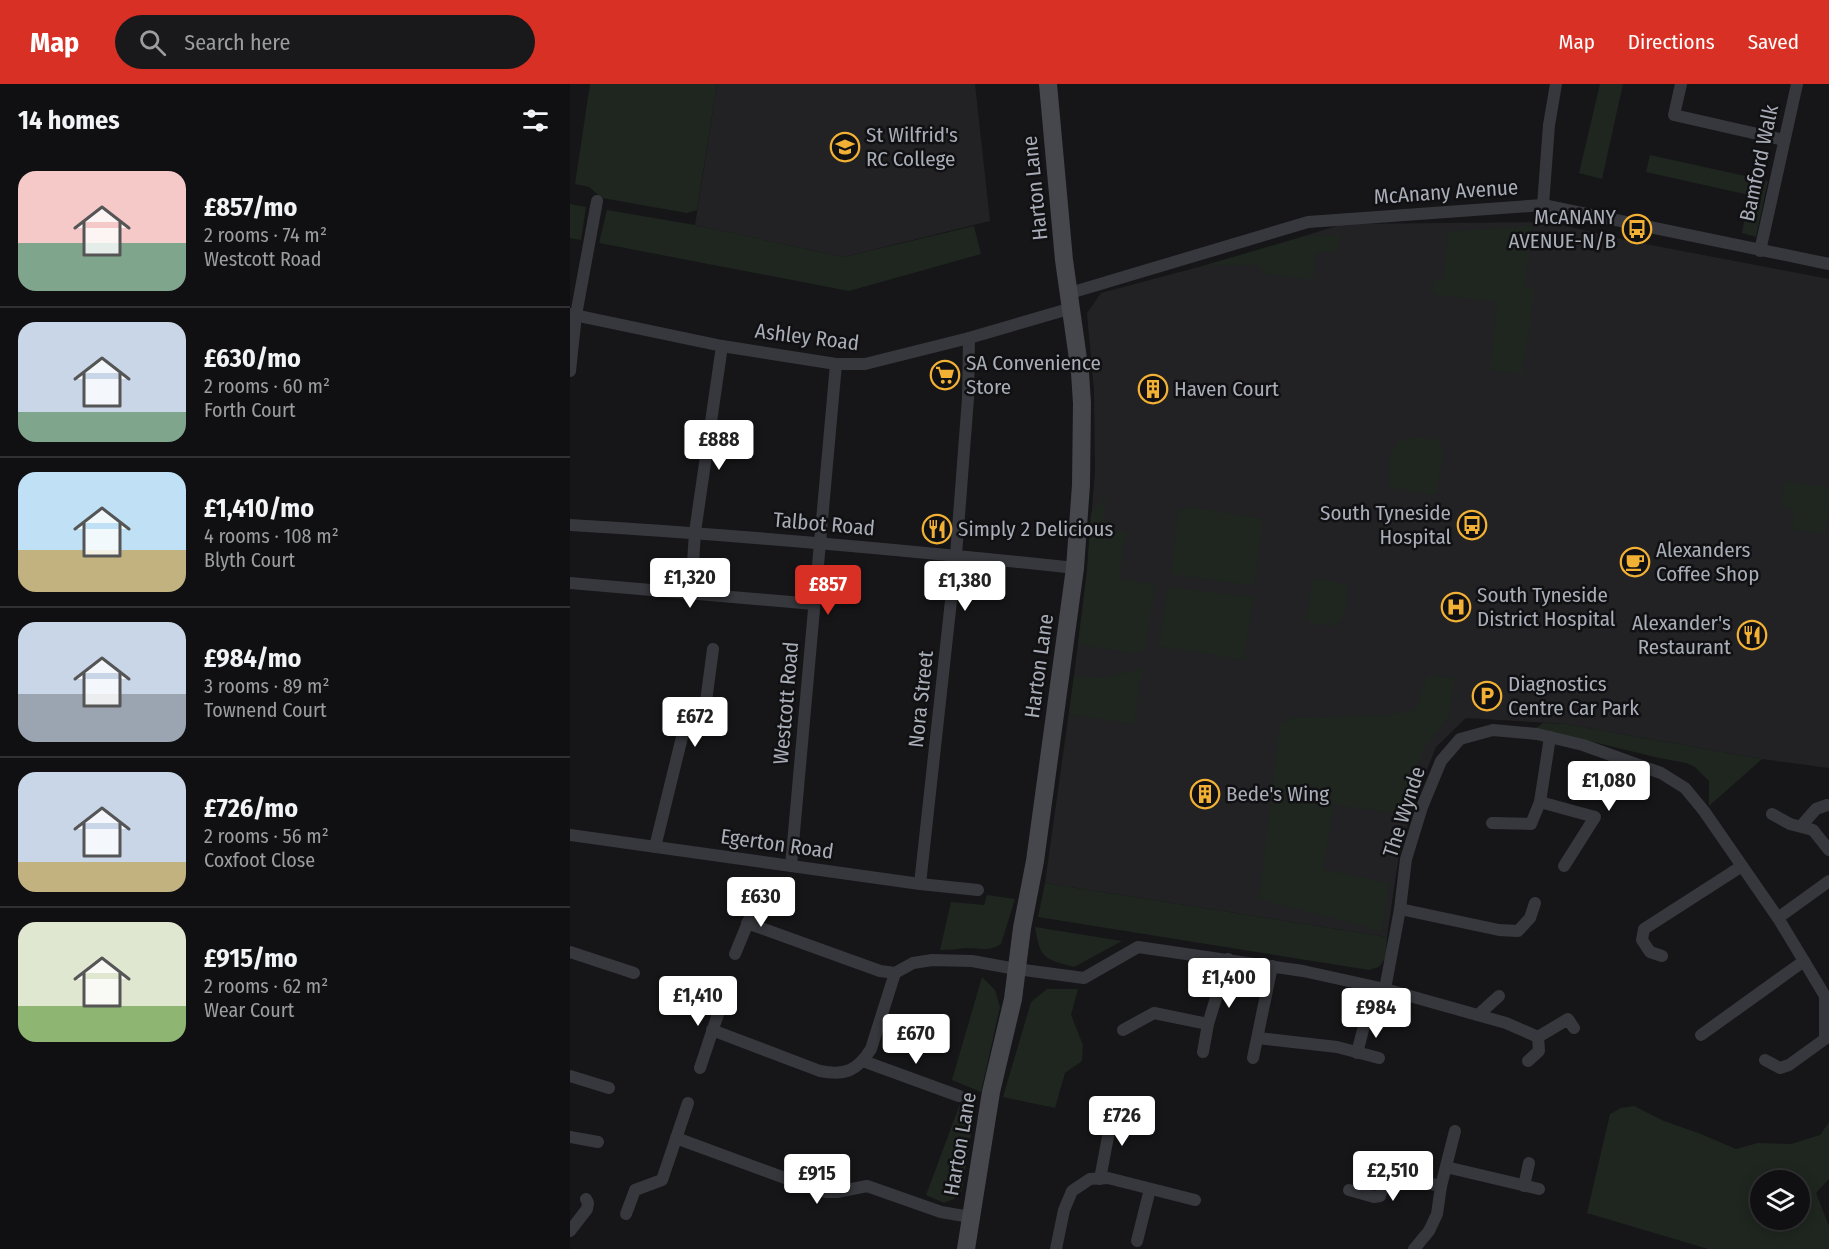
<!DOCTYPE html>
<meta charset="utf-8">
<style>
body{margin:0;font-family:"Fira Sans Condensed",sans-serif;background:#19191b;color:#f1f3f6;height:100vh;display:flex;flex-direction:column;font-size:22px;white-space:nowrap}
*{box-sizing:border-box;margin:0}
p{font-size:20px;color:#9c9d9f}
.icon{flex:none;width:33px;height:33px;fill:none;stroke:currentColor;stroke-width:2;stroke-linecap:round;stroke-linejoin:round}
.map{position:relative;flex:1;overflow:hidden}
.details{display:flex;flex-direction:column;background:#101012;width:570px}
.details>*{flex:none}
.controls{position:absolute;left:1180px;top:1086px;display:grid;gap:12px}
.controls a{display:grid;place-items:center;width:60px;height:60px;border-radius:50%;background:#101012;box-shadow:0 3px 15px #0003,0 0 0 2px #303032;font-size:30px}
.price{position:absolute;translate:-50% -51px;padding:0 14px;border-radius:6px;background:#fff;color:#222;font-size:20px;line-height:39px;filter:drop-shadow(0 2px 3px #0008)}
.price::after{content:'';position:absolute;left:50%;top:36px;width:18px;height:14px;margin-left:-9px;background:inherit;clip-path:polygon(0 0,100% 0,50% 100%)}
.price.on{background:#d93025;color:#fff}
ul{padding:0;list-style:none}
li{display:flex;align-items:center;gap:18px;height:150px;padding:0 18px}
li+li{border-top:2px solid #303032}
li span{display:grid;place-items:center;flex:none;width:168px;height:120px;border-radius:18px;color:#555}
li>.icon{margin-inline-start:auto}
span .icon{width:72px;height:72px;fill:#fffc;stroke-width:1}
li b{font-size:26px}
h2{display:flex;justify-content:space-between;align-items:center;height:72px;padding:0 18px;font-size:26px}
header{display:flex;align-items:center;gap:36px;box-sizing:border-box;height:84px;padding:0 30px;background:#d93025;color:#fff}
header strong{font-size:28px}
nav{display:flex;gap:33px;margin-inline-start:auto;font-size:21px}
.search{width:420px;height:54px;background:#19191b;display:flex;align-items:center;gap:15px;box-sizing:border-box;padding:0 21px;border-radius:33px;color:#9c9d9f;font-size:22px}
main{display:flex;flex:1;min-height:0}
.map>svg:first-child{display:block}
.built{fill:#222225}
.green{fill:#1e261f;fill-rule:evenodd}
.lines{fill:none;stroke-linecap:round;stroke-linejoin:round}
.street{stroke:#37383d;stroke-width:12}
.secondary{stroke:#45474d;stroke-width:18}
.labels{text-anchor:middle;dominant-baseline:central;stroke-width:5;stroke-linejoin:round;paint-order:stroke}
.poi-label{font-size:21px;fill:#a8adb8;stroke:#111113;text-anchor:start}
.street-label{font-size:21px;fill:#a8adb8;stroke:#111113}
</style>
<header>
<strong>Map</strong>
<div class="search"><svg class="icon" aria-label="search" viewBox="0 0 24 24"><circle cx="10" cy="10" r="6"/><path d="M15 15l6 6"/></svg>Search here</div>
<nav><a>Map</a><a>Directions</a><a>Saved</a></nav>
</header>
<main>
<section class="details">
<h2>14 homes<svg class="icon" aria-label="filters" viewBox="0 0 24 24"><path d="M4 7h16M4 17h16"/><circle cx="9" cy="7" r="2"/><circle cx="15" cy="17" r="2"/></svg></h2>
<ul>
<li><span style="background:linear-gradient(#f6c9c9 60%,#7fa58c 0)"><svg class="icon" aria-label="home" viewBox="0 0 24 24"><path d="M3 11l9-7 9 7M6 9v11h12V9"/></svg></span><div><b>£857/mo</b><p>2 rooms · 74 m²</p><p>Westcott Road</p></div></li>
<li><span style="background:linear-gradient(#c9d6e8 75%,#7fa58c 0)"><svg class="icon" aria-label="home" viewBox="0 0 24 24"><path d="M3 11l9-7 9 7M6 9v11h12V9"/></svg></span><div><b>£630/mo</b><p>2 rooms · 60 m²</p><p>Forth Court</p></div></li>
<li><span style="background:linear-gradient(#bfe0f5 65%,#c2b280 0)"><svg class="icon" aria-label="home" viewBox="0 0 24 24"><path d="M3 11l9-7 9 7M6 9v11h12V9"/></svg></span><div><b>£1,410/mo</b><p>4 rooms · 108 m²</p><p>Blyth Court</p></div></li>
<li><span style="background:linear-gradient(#c9d6e8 60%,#9aa5b1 0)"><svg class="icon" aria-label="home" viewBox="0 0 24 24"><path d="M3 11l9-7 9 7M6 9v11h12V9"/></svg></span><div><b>£984/mo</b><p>3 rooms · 89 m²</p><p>Townend Court</p></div></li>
<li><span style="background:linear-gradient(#c9d6e8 75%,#c2b280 0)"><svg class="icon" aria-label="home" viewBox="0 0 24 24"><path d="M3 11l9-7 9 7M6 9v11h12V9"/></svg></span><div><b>£726/mo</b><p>2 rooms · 56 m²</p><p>Coxfoot Close</p></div></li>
<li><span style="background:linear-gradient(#dfe7d0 70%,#8fb573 0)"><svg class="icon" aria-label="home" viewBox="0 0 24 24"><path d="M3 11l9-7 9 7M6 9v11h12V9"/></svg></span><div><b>£915/mo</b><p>2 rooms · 62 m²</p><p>Wear Court</p></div></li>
</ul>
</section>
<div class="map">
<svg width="1259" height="1165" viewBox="0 0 1259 1165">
<rect width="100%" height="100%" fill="#161618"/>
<g class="built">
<path d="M147,0H405L420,137L274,173L125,141Z"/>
<path d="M980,138L1060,157L1259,195V684L1192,675L996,640L896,634L866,663L844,718L828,777L817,853L475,799L504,592L517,487L525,387L524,306L517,229L531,209L670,172L773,140Z"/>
</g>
<g class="green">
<path d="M20,0H147L127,126L117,129L32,114L19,103L5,100Z"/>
<path d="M1030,0H1053L1032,95L1009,89Z"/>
<path d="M1080,71L1198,97L1186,153L1172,149L1179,111L1076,88Z"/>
<path d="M0,120L16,123L11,156L0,154Z"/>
<path d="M37,126L125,141L274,173L404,142L411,170L279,207L29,159Z"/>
<path d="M963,142L954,203L965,205L952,290L920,286L927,218L862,210L864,196L873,195L878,147Z"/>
<path d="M771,151L767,168H746L743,196L695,190L689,181L632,182L735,152Z"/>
<path d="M848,353L868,356L874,367L866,411L819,403L820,371L829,357Z"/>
<path d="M1214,397L1259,403V425L1255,450L1222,446L1224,426L1211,424Z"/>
<path d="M536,413L533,434L535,435L534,444L556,447L549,495L584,500L576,564L566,570L508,560L517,487L521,429Z"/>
<path d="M621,423L693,435L684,502L601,490L608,427Z"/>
<path d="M743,494L770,499L778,504C776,516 776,541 760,542C753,542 743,538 736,537Z"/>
<path d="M598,503L683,513L674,576L589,562Z"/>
<path d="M572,585L564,640L499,630L504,592L532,594Z"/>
<path d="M858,591L885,594L879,633L855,662L832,730L764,721L753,785L819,799L812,847L689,815L710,641L714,637L722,634L819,631L846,625Z"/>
<path d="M973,639L996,640L1192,675L1139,722V697L1125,683L1116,679L1089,674L966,644Z"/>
<path d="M475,799L817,853L816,873L809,883L799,886L468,833Z"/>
<path d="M417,811L445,815L431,860C419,868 409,864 396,864C387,865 378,866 370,866L381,818L414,821Z"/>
<path d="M465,843L552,857L504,883C474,875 470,874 465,843Z"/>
<path d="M412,893L425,906L430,923L411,1008L382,996Z"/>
<path d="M477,905H508L501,931L513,961L512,977L495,989L485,1024L433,1013L461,918Z"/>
<path d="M390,1020L405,1025L392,1106L384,1115L374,1119L356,1111Z"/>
<path d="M1064,1022L1094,1037L1131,1050L1166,1065L1188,1059L1221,1060L1250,1051L1259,1038V1095L1246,1109L1259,1142V1165H1138L1017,1129L1040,1030L1051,1024ZM1191,1096H1230V1136H1191Z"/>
</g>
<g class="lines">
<g class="street">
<path d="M1111,0L1104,31L1214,56"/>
<path d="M973,121L979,41L986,0"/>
<path d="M1190,167L1227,0"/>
<path d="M500,209L738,138L973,121L1259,180"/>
<path d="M0,230L152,262L266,280H295L399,254L502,224"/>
<path d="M0,287L6,231L27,117"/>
<path d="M0,441C169,451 337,466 505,484"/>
<path d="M0,499L244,520"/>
<path d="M121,510L125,448L152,262"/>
<path d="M970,718L1025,733L994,782"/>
<path d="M1202,730L1220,740L1243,746L1259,766"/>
<path d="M922,739L961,740L970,718L980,653"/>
<path d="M1231,742L1246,725L1257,721"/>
<path d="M0,751L350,800L408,806"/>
<path d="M85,763L113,649L135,625L143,565"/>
<path d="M221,782L266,280"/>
<path d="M350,800L386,471L398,314L399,254"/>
<path d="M830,825L929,846L948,847L960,834L965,819"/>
<path d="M1208,834L1259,797"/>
<path d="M177,839L310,887L325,889L343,879L362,876L402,877L446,885L514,894L568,863L733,887L815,905L936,939L968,953L998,935L1004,944"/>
<path d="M0,868L64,889"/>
<path d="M165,870L191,807"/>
<path d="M1092,872L1080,868L1072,856L1074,845L1172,782"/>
<path d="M815,905L830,825L836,775L852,723L871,677L890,655L923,646L967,650L1013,661L1091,689L1115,704L1134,727L1208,834L1234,877"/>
<path d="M908,931L929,912"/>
<path d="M142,946L250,987C275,992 287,987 301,965L325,889"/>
<path d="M553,946L584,929L638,940"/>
<path d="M1131,951L1234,877L1255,912V955L1219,981L1210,984L1195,976"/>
<path d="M688,954L767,963L809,974"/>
<path d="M633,968L638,940L658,875"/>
<path d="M787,969L796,934"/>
<path d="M683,974L702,882"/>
<path d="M293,977L389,1012"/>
<path d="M958,977L969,967L968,953"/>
<path d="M130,984L154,912"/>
<path d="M0,992L39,1004"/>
<path d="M0,1053L28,1058"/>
<path d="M106,1054L245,1105L256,1108H267L297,1102L371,1128L400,1133"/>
<path d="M876,1083L969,1105"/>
<path d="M530,1095L543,1026"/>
<path d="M954,1102L959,1079"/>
<path d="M779,1106L804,1113L810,1112L817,1091L871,1102"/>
<path d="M56,1130L65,1106L92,1096L118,1019"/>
<path d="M0,1147L17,1125L18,1119L16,1115"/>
<path d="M567,1157L580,1105"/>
<path d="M486,1165L494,1126L502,1107L520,1095L538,1094L625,1116"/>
<path d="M844,1165L859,1147L867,1130L871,1102L885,1047"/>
</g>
<path class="secondary" d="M396,1165L421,1008L443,915L452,844L465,777L505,484L511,401L512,319L510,289L494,176L478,0"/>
</g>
<defs>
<g id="school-ring" transform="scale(1.5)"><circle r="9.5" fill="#111113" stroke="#f2b134" stroke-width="1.5"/><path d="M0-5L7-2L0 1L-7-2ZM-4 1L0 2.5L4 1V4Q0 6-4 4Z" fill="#f2b134"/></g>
<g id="bus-ring" transform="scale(1.5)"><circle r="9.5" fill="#111113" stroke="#f2b134" stroke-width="1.5"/><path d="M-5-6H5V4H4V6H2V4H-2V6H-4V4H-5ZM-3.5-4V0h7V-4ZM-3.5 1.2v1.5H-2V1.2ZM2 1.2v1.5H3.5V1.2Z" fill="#f2b134"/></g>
<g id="supermarket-ring" transform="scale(1.5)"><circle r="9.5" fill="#111113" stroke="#f2b134" stroke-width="1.5"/><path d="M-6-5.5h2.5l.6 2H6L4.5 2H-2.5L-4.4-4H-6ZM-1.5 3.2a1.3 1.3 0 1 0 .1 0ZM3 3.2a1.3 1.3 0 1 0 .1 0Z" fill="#f2b134"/></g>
<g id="building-ring" transform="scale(1.5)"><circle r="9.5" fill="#111113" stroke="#f2b134" stroke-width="1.5"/><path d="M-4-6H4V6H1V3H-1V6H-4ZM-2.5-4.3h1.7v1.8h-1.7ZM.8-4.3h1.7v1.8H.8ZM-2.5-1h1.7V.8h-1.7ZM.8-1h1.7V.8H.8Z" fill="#f2b134"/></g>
<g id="restaurant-ring" transform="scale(1.5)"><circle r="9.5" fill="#111113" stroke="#f2b134" stroke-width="1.5"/><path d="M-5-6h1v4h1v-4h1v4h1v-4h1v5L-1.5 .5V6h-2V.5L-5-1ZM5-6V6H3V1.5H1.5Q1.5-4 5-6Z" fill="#f2b134"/></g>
<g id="cafe-ring" transform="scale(1.5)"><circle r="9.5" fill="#111113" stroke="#f2b134" stroke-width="1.5"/><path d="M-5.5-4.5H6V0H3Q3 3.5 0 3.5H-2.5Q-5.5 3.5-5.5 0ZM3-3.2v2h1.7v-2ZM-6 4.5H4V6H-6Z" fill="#f2b134"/></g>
<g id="hospital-ring" transform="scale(1.5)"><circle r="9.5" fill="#111113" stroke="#f2b134" stroke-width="1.5"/><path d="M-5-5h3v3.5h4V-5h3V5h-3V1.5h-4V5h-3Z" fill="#f2b134"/></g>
<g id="parking-ring" transform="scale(1.5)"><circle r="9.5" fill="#111113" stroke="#f2b134" stroke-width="1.5"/><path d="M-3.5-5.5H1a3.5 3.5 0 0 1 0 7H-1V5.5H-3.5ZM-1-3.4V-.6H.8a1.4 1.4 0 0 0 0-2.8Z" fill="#f2b134"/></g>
</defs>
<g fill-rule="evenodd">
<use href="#school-ring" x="275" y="63"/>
<use href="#bus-ring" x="1067" y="145"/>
<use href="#supermarket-ring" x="375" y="291"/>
<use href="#building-ring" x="583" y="305"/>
<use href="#bus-ring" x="902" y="441"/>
<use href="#restaurant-ring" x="367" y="445"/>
<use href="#cafe-ring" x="1065" y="478"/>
<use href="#hospital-ring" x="886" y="523"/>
<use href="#restaurant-ring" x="1182" y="551"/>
<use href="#parking-ring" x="917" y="612"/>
<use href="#building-ring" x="635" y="710"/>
</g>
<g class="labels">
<g class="poi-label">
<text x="296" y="51">St Wilfrid's<tspan x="296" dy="24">RC College</tspan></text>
<text x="1046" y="133" text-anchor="end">McANANY<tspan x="1046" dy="24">AVENUE-N/B</tspan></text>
<text x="396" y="279">SA Convenience<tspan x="396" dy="24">Store</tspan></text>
<text x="604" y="305">Haven Court</text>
<text x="881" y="429" text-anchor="end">South Tyneside<tspan x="881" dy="24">Hospital</tspan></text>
<text x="388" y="445">Simply 2 Delicious</text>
<text x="1086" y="466">Alexanders<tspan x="1086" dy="24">Coffee Shop</tspan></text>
<text x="907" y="511">South Tyneside<tspan x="907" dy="24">District Hospital</tspan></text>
<text x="1161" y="539" text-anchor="end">Alexander's<tspan x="1161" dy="24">Restaurant</tspan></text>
<text x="938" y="600">Diagnostics<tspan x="938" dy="24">Centre Car Park</tspan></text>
<text x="656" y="710">Bede's Wing</text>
</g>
<g class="street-label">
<text transform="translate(1189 79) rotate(-78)">Bamford Walk</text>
<text transform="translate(465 104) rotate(-96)">Harton Lane</text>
<text transform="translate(876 108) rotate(-4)">McAnany Avenue</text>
<text transform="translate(237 253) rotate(7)">Ashley Road</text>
<text transform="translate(254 440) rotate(5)">Talbot Road</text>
<text transform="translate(469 582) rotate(-82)">Harton Lane</text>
<text transform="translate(351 615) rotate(-84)">Nora Street</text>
<text transform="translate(216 619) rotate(-85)">Westcott Road</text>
<text transform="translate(834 728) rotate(-72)">The Wynde</text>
<text transform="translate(207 760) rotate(8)">Egerton Road</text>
<text transform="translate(390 1060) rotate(-80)">Harton Lane</text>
</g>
</g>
</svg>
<div class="controls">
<a><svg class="icon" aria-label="layers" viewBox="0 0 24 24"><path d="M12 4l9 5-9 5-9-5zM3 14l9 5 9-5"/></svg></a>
</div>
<b class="price" style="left:149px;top:387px">£888</b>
<b class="price" style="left:120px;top:525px">£1,320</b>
<b class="price" style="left:395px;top:528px">£1,380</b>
<b class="price on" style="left:258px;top:532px">£857</b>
<b class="price" style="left:125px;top:664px">£672</b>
<b class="price" style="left:1039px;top:728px">£1,080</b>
<b class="price" style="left:191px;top:844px">£630</b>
<b class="price" style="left:659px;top:925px">£1,400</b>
<b class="price" style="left:128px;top:943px">£1,410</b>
<b class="price" style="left:806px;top:955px">£984</b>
<b class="price" style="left:346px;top:981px">£670</b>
<b class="price" style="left:552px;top:1063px">£726</b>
<b class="price" style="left:823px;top:1118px">£2,510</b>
<b class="price" style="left:247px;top:1121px">£915</b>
</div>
</main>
